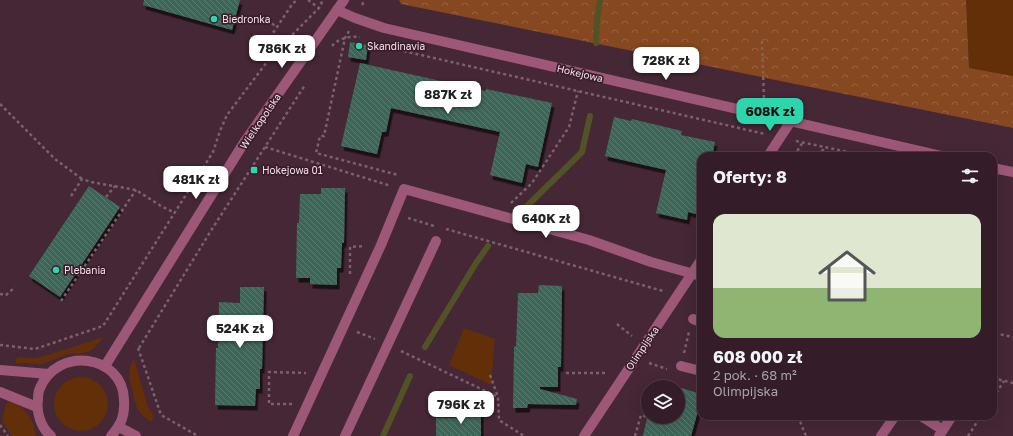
<!DOCTYPE html>
<html lang="pl">
<meta charset="utf-8">
<style>
body{margin:0;font-family:"Golos Text",sans-serif;background:#3c2630;color:#f1f3f6;height:100vh;display:flex;flex-direction:column;font-size:15px;white-space:nowrap}
*{box-sizing:border-box;margin:0}
p{font-size:13px;color:#a9a2a8}
.icon{flex:none;width:22px;height:22px;fill:none;stroke:currentColor;stroke-width:2;stroke-linecap:round;stroke-linejoin:round}
.map{position:relative;flex:1;overflow:hidden}
.drawer{position:absolute;left:697px;top:152px;width:300px;height:268px;display:flex;flex-direction:column;background:#341d28;border-radius:12px;box-shadow:0 4px 16px #0002,0 0 0 1px #4e3b45}
.drawer>*{flex:none}
.fabs{position:absolute;left:641px;top:380px;display:grid;gap:8px}
.fabs a{display:grid;place-items:center;width:44px;height:44px;border-radius:50%;background:#341d28;box-shadow:0 4px 16px #0002,0 0 0 1px #4e3b45;font-size:20px}
.price{position:absolute;translate:-50% -34px;padding:0 9px;border-radius:8px;background:#fff;color:#222;font-size:13px;line-height:26px;filter:drop-shadow(0 1px 2px #0008)}
.price::after{content:'';position:absolute;left:50%;top:24px;width:12px;height:9px;margin-left:-6px;background:inherit;clip-path:polygon(0 0,100% 0,50% 100%)}
.price.active{background:#2cd5ab;color:#111}
ul{padding:0;list-style:none}
li{display:grid;align-content:center;gap:8px;height:212px;padding:0 16px}
li+li{border-top:1px solid #4e3b45}
li span{display:grid;place-items:center;height:124px;border-radius:12px;color:#555}
li>.icon{margin-inline-start:auto}
span .icon{width:72px;height:72px;fill:#fffc;stroke-width:1}
li b{font-size:17px}
h2{display:flex;justify-content:space-between;align-items:center;height:48px;padding:0 16px;font-size:17px}
.map>svg:first-child{display:block}
.green{fill:#622f08}
.forest{fill:url(#forest-crowns)}
.lines{fill:none;stroke-linecap:round;stroke-linejoin:round}
.stream{stroke:#515326;stroke-width:6}
.building{fill:url(#building-back-hatch);filter:url(#shadow)}
.path{stroke:#7c616d;stroke-width:2.5;stroke-dasharray:3 3;stroke-linecap:butt}
.minor{stroke:#9d5878;stroke-width:10}
.poi-dot{fill:#2cd5ab;stroke:#3b1d2b;stroke-width:1.5}
.labels{text-anchor:middle;dominant-baseline:central;stroke-width:3.5;stroke-linejoin:round;paint-order:stroke}
.poi-label{font-size:10px;fill:#f3dfe7;stroke:#3b1d2b;text-anchor:start}
.street-label{font-size:10px;fill:#f3dfe7;stroke:#3b1d2b}
</style>
<div class="map">
<svg width="1013" height="436" viewBox="0 0 1013 436">
<defs>
<pattern id="forest-crowns" width="20" height="18" patternUnits="userSpaceOnUse"><rect width="20" height="18" fill="#854820"/><path d="M2 6a3 3 0 1 1 6 0M12 15a3 3 0 1 1 6 0" fill="none" stroke="#976240"/></pattern>
<pattern id="building-back-hatch" width="6" height="6" patternUnits="userSpaceOnUse"><rect width="6" height="6" fill="#3e6658"/><path d="M-1 5l2 2M0 0l6 6M5-1l2 2" fill="none" stroke="#5a7b70"/></pattern>
<filter id="shadow"><feDropShadow dx="2.5" dy="4.5" stdDeviation="0" flood-color="#0009"/></filter>
</defs>
<rect width="100%" height="100%" fill="#452735"/>
<g class="green">
<path d="M966,0H1013V76L969,68Z"/>
<path d="M464,328L495,339L491,385L449,365Z"/>
<path d="M101,338H103L95,347L90,351L83,353L68,354L43,364L16,363V359L19,357L34,358L41,357Z"/>
<path d="M134,359L148,407L154,416L151,422C135,410 137,408 132,389C129,378 127,369 134,359Z"/>
<circle cx="81" cy="404" r="27"/>
<path d="M7,401C25,406 33,417 36,436H12L2,421Z"/>
</g>
<path class="forest" d="M399,0H966L969,68L1013,76V128L401,4Z"/>
<g class="lines">
<g class="stream">
<path d="M596,43L597,20L600,0"/>
<path d="M523,210L582,152L590,116"/>
<path d="M425,347L476,263L488,246"/>
<path d="M383,436L410,376"/>
</g>
</g>
<g class="building">
<path d="M144,0H240L232,30L143,5Z"/>
<path d="M350,42L368,45L366,60L348,57Z"/>
<path d="M360,63L486,91V89L552,103L538,167L526,164L522,183L490,175L500,132L391,108L386,132H382L377,154L341,146Z"/>
<path d="M614,117L631,121L632,119L682,131L681,135L715,142L712,156H701V190L696,214L688,212L687,220L656,213L666,170L605,156Z"/>
<path d="M89,186L120,207L60,297L29,276Z"/>
<path d="M321,188H345L344,243H342L341,268H337V285L310,284V278H296L297,223H299L300,194H321Z"/>
<path d="M539,285L562,286L561,367H558V387H540V389L577,399L576,405L528,404L527,408H513L514,347L516,346L518,293H538Z"/>
<path d="M240,287H264L262,369H260V389H256L255,406L215,405L216,348H218L219,302L240,303Z"/>
<path d="M678,387L701,394V400L691,436H643L647,418L650,419V417H678Z"/>
<path d="M457,410H481V436H436V418H457Z"/>
</g>
<g class="lines">
<g class="path">
<path d="M308,0L319,8"/>
<path d="M362,5L365,0"/>
<path d="M262,17L277,27"/>
<path d="M349,31L345,38L324,136H320L316,153L398,175"/>
<path d="M762,41L764,100"/>
<path d="M381,44L386,47L765,134"/>
<path d="M332,46C339,38 350,36 360,37"/>
<path d="M273,54L263,48L293,3L298,0"/>
<path d="M0,104L55,159L82,179"/>
<path d="M796,141L867,156"/>
<path d="M265,147L391,186"/>
<path d="M794,156L803,142"/>
<path d="M818,156L825,147"/>
<path d="M71,196L82,179L91,182L136,190L161,206L175,213"/>
<path d="M106,197L115,186"/>
<path d="M511,203L532,183L569,127L578,91"/>
<path d="M408,218L434,226"/>
<path d="M446,229L663,291"/>
<path d="M350,274V247L365,246"/>
<path d="M0,294L6,295L15,287"/>
<path d="M61,301L136,190"/>
<path d="M617,324L632,336"/>
<path d="M993,328L994,333L1013,337"/>
<path d="M357,332L375,339"/>
<path d="M0,345L35,349L103,326L213,152L220,131L227,115L273,54L319,8L323,0"/>
<path d="M138,348L161,415L198,436"/>
<path d="M139,348L212,229L305,85"/>
<path d="M401,351L498,397"/>
<path d="M684,353L689,332"/>
<path d="M649,363L667,369"/>
<path d="M566,373H608"/>
<path d="M490,375L498,397L499,420L524,436"/>
<path d="M993,378L1013,383"/>
<path d="M993,398L1004,381"/>
<path d="M292,404H269V372L306,373"/>
<path d="M798,416L805,434L808,436"/>
<path d="M0,425L8,436"/>
<path d="M635,436L641,415L650,418"/>
<path d="M968,436L981,416"/>
</g>
<g class="minor">
<path d="M337,10L355,18L384,28L942,156"/>
<path d="M768,156L791,121"/>
<path d="M993,168L1013,172"/>
<path d="M693,319L701,322"/>
<path d="M105,366L245,141L344,0"/>
<path d="M681,366L701,371"/>
<path d="M0,370L49,374"/>
<path d="M0,392L37,407"/>
<path d="M921,416L943,430"/>
<path d="M119,427L136,436"/>
<path d="M51,436C41,428 36,412 38,400C38,397 38,392 40,388C57,346 123,354 124,400C125,416 121,425 111,436"/>
<path d="M293,436L381,245L404,189L589,240L651,262L701,276"/>
<path d="M345,436L436,241"/>
<path d="M584,436L701,260"/>
<path d="M881,436L895,416"/>
<path d="M939,436L952,416"/>
</g>
</g>
<g class="poi-dot">
<circle cx="214" cy="19" r="4"/>
<circle cx="359" cy="46" r="4"/>
<rect x="250" y="166" width="8" height="8" rx="2"/>
<circle cx="56" cy="270" r="4"/>
</g>
<g class="labels">
<g class="poi-label">
<text x="222" y="19">Biedronka</text>
<text x="367" y="46">Skandinavia</text>
<text x="262" y="170">Hokejowa 01</text>
<text x="64" y="270">Plebania</text>
</g>
<g class="street-label">
<text transform="translate(580 73) rotate(13)">Hokejowa</text>
<text transform="translate(260 121) rotate(-56)">Wielkopolska</text>
<text transform="translate(642 348) rotate(-56)">Olimpijska</text>
</g>
</g>
</svg>
<div class="fabs">
<a><svg class="icon" aria-label="layers" viewBox="0 0 24 24"><path d="M12 4l9 5-9 5-9-5zM3 14l9 5 9-5"/></svg></a>
</div>
<b class="price" style="left:282px;top:69px">786K zł</b>
<b class="price" style="left:666px;top:81px">728K zł</b>
<b class="price" style="left:448px;top:115px">887K zł</b>
<b class="price active" style="left:770px;top:132px">608K zł</b>
<b class="price" style="left:196px;top:200px">481K zł</b>
<b class="price" style="left:546px;top:239px">640K zł</b>
<b class="price" style="left:240px;top:349px">524K zł</b>
<b class="price" style="left:461px;top:425px">796K zł</b>
<section class="drawer">
<h2>Oferty: 8<svg class="icon" aria-label="filters" viewBox="0 0 24 24"><path d="M4 7h16M4 17h16"/><circle cx="9" cy="7" r="2"/><circle cx="15" cy="17" r="2"/></svg></h2>
<ul>
<li><span style="background:linear-gradient(#dfe7d0 60%,#8fb573 0)"><svg class="icon" aria-label="home" viewBox="0 0 24 24"><path d="M3 11l9-7 9 7M6 9v11h12V9"/></svg></span><div><b>608 000 zł</b><p>2 pok. · 68 m²</p><p>Olimpijska</p></div></li>
</ul>
</section>
</div>
